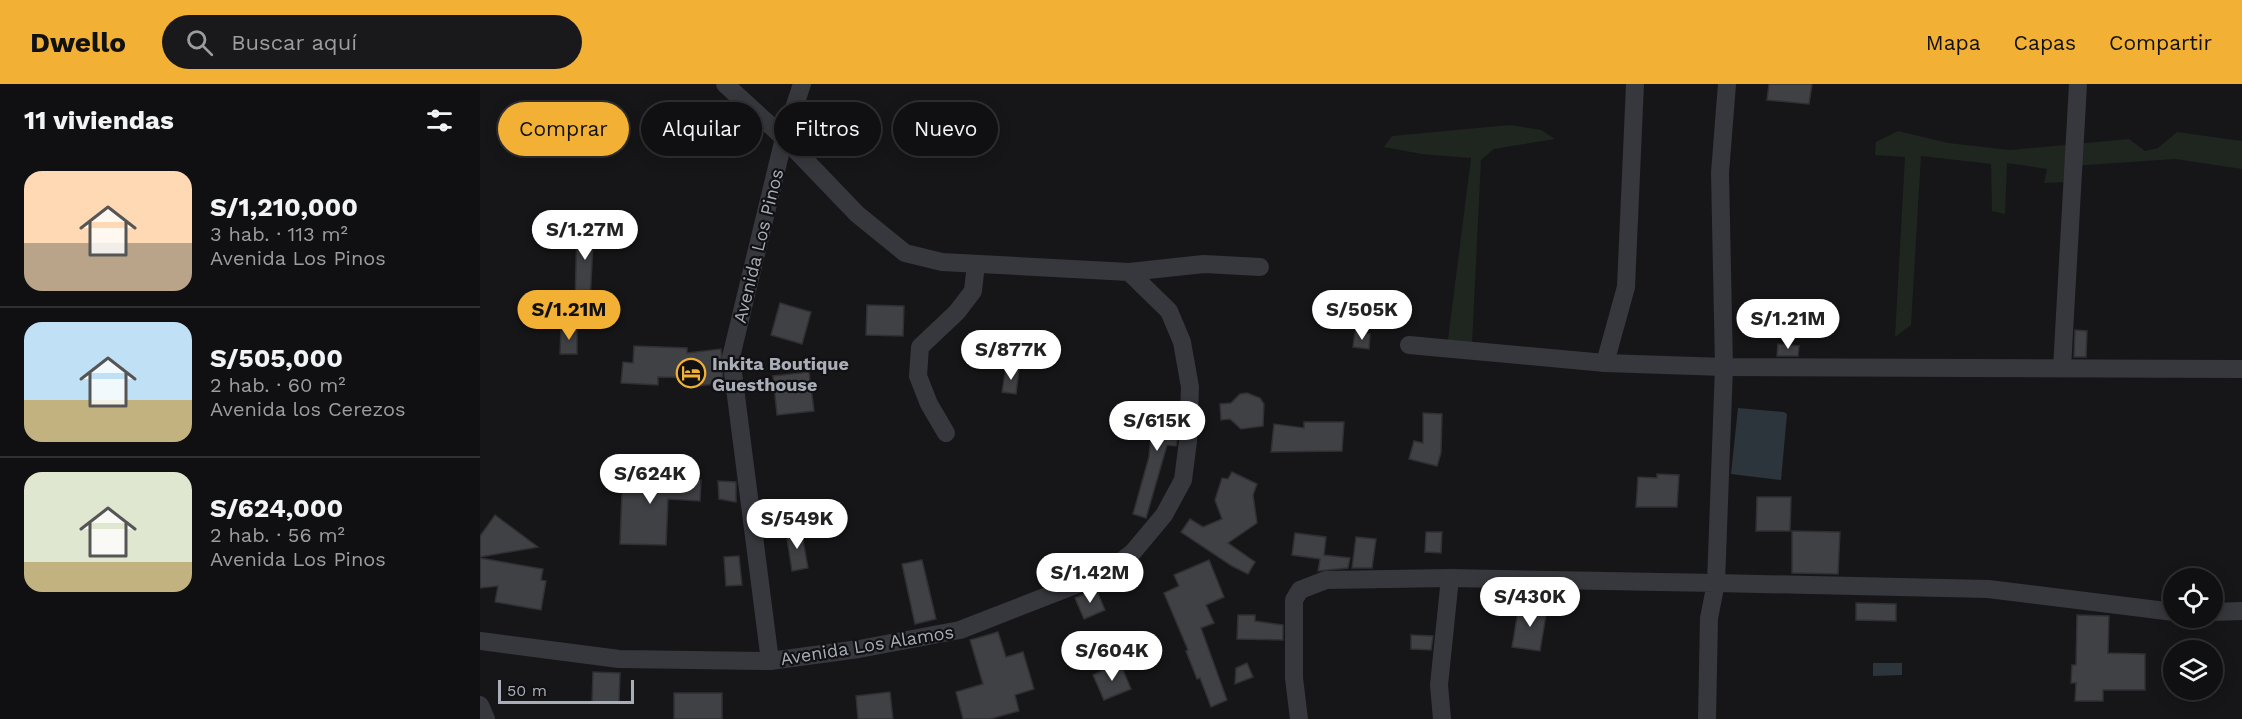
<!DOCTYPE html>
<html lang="es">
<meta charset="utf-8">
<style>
body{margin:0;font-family:"Work Sans",sans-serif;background:#19191b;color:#f1f3f6;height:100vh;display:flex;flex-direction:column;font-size:22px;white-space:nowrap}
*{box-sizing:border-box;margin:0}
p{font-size:20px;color:#9c9d9f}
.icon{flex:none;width:33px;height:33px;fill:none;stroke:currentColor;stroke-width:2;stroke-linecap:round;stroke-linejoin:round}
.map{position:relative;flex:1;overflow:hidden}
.panel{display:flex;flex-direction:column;background:#101012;width:480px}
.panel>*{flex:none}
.top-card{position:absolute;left:18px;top:18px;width:570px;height:54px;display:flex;gap:12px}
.buttons{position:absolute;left:1683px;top:484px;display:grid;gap:12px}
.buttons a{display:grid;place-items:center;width:60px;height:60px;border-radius:50%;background:#101012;box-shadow:0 3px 15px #0003,0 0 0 2px #303032;font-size:30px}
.scale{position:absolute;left:18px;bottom:15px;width:136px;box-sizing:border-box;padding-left:6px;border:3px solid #a8adb8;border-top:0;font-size:16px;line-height:21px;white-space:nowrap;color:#a8adb8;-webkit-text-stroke:4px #111113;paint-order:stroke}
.price{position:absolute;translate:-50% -51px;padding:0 14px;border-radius:21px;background:#fff;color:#222;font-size:20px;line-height:39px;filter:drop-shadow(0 2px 3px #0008)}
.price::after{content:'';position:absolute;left:50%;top:36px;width:18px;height:14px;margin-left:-9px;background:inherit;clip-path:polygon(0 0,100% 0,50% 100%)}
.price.active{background:#f2b134;color:#111}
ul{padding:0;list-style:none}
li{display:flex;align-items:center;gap:18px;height:150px;padding:0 24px}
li+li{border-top:2px solid #303032}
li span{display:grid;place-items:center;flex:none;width:168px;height:120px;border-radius:18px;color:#555}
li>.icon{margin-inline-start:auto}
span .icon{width:72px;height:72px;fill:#fffc;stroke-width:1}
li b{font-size:26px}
h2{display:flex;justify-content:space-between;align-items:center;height:72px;padding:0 24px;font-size:26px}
.pill{padding:0 21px;border-radius:27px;background:#101012;box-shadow:0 3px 15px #0003,0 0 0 2px #303032;font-size:21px;line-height:54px}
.pill.active{background:#f2b134;color:#111}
header{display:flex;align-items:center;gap:36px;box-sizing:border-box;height:84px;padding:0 30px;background:#f2b134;color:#111}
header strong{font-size:28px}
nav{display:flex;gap:33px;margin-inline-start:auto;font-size:21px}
.search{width:420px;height:54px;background:#19191b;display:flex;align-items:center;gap:15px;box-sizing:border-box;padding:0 21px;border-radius:33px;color:#9c9d9f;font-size:22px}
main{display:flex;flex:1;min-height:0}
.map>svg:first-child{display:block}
.green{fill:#1e261f}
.water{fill:#2c353c}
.building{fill:#404145;stroke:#303034;stroke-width:1.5}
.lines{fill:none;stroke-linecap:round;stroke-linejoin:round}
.minor{stroke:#37383d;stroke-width:18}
.labels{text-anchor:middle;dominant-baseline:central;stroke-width:4.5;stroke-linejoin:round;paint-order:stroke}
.street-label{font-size:18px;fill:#a8adb8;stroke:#111113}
.poi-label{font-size:18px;font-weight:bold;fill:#a8adb8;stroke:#111113;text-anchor:start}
</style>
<header>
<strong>Dwello</strong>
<div class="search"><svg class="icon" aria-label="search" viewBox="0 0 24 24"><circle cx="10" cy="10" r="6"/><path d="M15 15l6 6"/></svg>Buscar aquí</div>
<nav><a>Mapa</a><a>Capas</a><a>Compartir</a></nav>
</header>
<main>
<section class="panel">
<h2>11 viviendas<svg class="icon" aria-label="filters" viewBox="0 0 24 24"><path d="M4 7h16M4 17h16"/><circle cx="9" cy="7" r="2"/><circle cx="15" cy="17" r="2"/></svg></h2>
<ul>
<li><span style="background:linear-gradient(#ffd9b3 60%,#b9a48a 0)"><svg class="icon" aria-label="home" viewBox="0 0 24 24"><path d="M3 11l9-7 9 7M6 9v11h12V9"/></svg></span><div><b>S/1,210,000</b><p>3 hab. · 113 m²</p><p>Avenida Los Pinos</p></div></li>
<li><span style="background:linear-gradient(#bfe0f5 65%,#c2b280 0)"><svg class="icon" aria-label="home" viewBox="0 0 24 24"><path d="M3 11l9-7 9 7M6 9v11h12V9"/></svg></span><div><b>S/505,000</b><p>2 hab. · 60 m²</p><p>Avenida los Cerezos</p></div></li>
<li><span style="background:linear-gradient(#dfe7d0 75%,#c2b280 0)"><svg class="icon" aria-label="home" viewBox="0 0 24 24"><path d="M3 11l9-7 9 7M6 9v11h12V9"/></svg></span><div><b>S/624,000</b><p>2 hab. · 56 m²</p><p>Avenida Los Pinos</p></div></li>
</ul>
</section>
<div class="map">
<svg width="1762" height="635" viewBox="0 0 1762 635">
<rect width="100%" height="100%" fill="#161618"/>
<g class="green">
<path d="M1030,41L1061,46L1075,55L1014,65L1001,76L992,259L968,256L991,74L941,70L904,63L912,52Z"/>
<path d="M1418,47L1468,59L1530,66L1649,55L1665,67L1678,64L1697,48L1762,57V85L1695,75L1591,82L1587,98L1564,99L1567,85L1527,79L1525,130L1512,127L1511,80L1441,72L1431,241L1415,253L1425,73L1395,71L1396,58Z"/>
</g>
<g class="water">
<path d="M1258,324L1304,328L1307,330L1301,396L1251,390Z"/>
<path d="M1393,579H1422V591L1393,592Z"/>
</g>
<g class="building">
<path d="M1289,0H1332L1329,20L1287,16Z"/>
<path d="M97,141L122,144L120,160L113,159L110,218H95Z"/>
<path d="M300,219L331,228L322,260L291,251Z"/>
<path d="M387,221L424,222L423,252L386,251Z"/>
<path d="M81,243H97V270H80Z"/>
<path d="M1595,246L1607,247L1606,273H1594Z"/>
<path d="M875,248L890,250L889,265L873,263Z"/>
<path d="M1298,260L1319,262L1318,272H1297Z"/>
<path d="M154,262L207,264V269L241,265L243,299L218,302L217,294L178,293V301L141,299L143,278L153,279Z"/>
<path d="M526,283L539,285L536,310L522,308Z"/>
<path d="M329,288L334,327L297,331L293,292Z"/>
<path d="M767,309L780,314L784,320L783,342L761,345L750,335L741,336L740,320L751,319L760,310Z"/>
<path d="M674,319L698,321L697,356L696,362L687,361L666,434L653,430L669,373Z"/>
<path d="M943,329L962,330L961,369L957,382L929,375L934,357L943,359Z"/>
<path d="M824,338H864L862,367L791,368L794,340L824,344Z"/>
<path d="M143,382H170V394L221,396L220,417L188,415L186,461L140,460Z"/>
<path d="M752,388L777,400L773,411L777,439L748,459L775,478L768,490L752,482L701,448L710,435L723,443L742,435L735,416L742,394L748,395Z"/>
<path d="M1177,390L1199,391L1197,423H1156L1158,393L1177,394Z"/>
<path d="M238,397L256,398V418L239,415Z"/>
<path d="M1277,413H1311L1310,447H1276Z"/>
<path d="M15,431L58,463L0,473V452Z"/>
<path d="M321,445L328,484L312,487L306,448Z"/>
<path d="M1312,447L1360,448L1358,490L1312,489Z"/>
<path d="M946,448H962L961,469L945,468Z"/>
<path d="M815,449L846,453L844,471L870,474L868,484L838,487L840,475L812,471Z"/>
<path d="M876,453L896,455L892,484H872Z"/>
<path d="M259,472L262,501L246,502L244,473Z"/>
<path d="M0,474L63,485L61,496L66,497L61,526L15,518L18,502L0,504Z"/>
<path d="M442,476L456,535L435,540L422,480Z"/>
<path d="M729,476L744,513L726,521L734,539L721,544L747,616L731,623L720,594L717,595L706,567L708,566L684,509L699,502L694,491Z"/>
<path d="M616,505L625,526L604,535L595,514Z"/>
<path d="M1035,511V525L1011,526V512Z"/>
<path d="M1376,519L1416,520V537L1376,536Z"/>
<path d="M1039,521L1067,525L1060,567L1032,563Z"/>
<path d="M758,531H775V537L803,541V556L757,555Z"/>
<path d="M1597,531L1629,532L1628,569L1665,570V606H1623V617H1595L1596,599H1591L1592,581H1596Z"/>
<path d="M518,548L526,573L543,568L554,605L535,611L539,627L510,635H483L476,608L503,600L490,556Z"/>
<path d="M931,551L953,552L951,566L931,565Z"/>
<path d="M640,579L651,605L624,616L613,591Z"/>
<path d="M767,579L773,593L755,600L756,584Z"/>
<path d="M113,588L140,589L139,618H112Z"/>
<path d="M410,608L413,635H378L376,612Z"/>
<rect x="194" y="609" width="48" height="26"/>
</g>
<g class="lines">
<g class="minor">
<path d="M1155,0L1146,203L1125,279L1244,283L1236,499L1508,505L1694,528"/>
<path d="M1247,0L1240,89L1244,283L1762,285"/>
<path d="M649,188L724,180L780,183"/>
<path d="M929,261L1125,279"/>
<path d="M1582,284L1598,0"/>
<path d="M466,349L449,320L438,292L440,263L477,228L493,207L496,180"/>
<path d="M1732,528L1762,527"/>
<path d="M0,557L139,575L290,577L379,565L480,546L626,489L653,468L684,431L703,396L708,357L710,303L702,258L689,227L649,188L462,178L425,169L377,130L304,54L245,0"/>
<path d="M290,577L251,273L304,54L322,0"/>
<path d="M0,621L6,635"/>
<path d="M819,635L814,594V516L820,506L846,496L970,494L1236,499L1229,534L1227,635"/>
<path d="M962,635L959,601L970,494"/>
</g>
</g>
<defs>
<g id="hotel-ring" transform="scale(1.5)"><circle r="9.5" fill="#111113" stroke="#f2b134" stroke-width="1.5"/><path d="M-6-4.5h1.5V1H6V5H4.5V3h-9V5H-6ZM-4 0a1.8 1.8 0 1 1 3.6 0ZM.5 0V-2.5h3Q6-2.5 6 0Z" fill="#f2b134"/></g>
</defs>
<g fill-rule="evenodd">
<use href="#hotel-ring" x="211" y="289"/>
</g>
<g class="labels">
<g class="street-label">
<text transform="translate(278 162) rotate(-76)">Avenida Los Pinos</text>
<text transform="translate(387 561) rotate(-9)">Avenida Los Alamos</text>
</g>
<g class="poi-label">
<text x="232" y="279">Inkita Boutique<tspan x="232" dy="21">Guesthouse</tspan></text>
</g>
</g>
</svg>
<div class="buttons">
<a><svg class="icon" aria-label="locate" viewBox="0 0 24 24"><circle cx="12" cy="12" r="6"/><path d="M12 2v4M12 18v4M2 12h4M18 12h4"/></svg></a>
<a><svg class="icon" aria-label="layers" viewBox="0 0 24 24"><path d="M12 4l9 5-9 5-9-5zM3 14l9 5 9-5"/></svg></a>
</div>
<div class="scale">50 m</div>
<b class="price" style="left:105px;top:177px">S/1.27M</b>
<b class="price active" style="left:89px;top:257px">S/1.21M</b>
<b class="price" style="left:882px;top:257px">S/505K</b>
<b class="price" style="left:1308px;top:266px">S/1.21M</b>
<b class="price" style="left:531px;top:297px">S/877K</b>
<b class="price" style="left:677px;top:368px">S/615K</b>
<b class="price" style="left:170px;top:421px">S/624K</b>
<b class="price" style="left:317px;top:466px">S/549K</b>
<b class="price" style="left:610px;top:520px">S/1.42M</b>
<b class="price" style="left:1050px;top:544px">S/430K</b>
<b class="price" style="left:632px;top:598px">S/604K</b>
<div class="top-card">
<a class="pill active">Comprar</a>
<a class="pill">Alquilar</a>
<a class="pill">Filtros</a>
<a class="pill">Nuevo</a>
</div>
</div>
</main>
